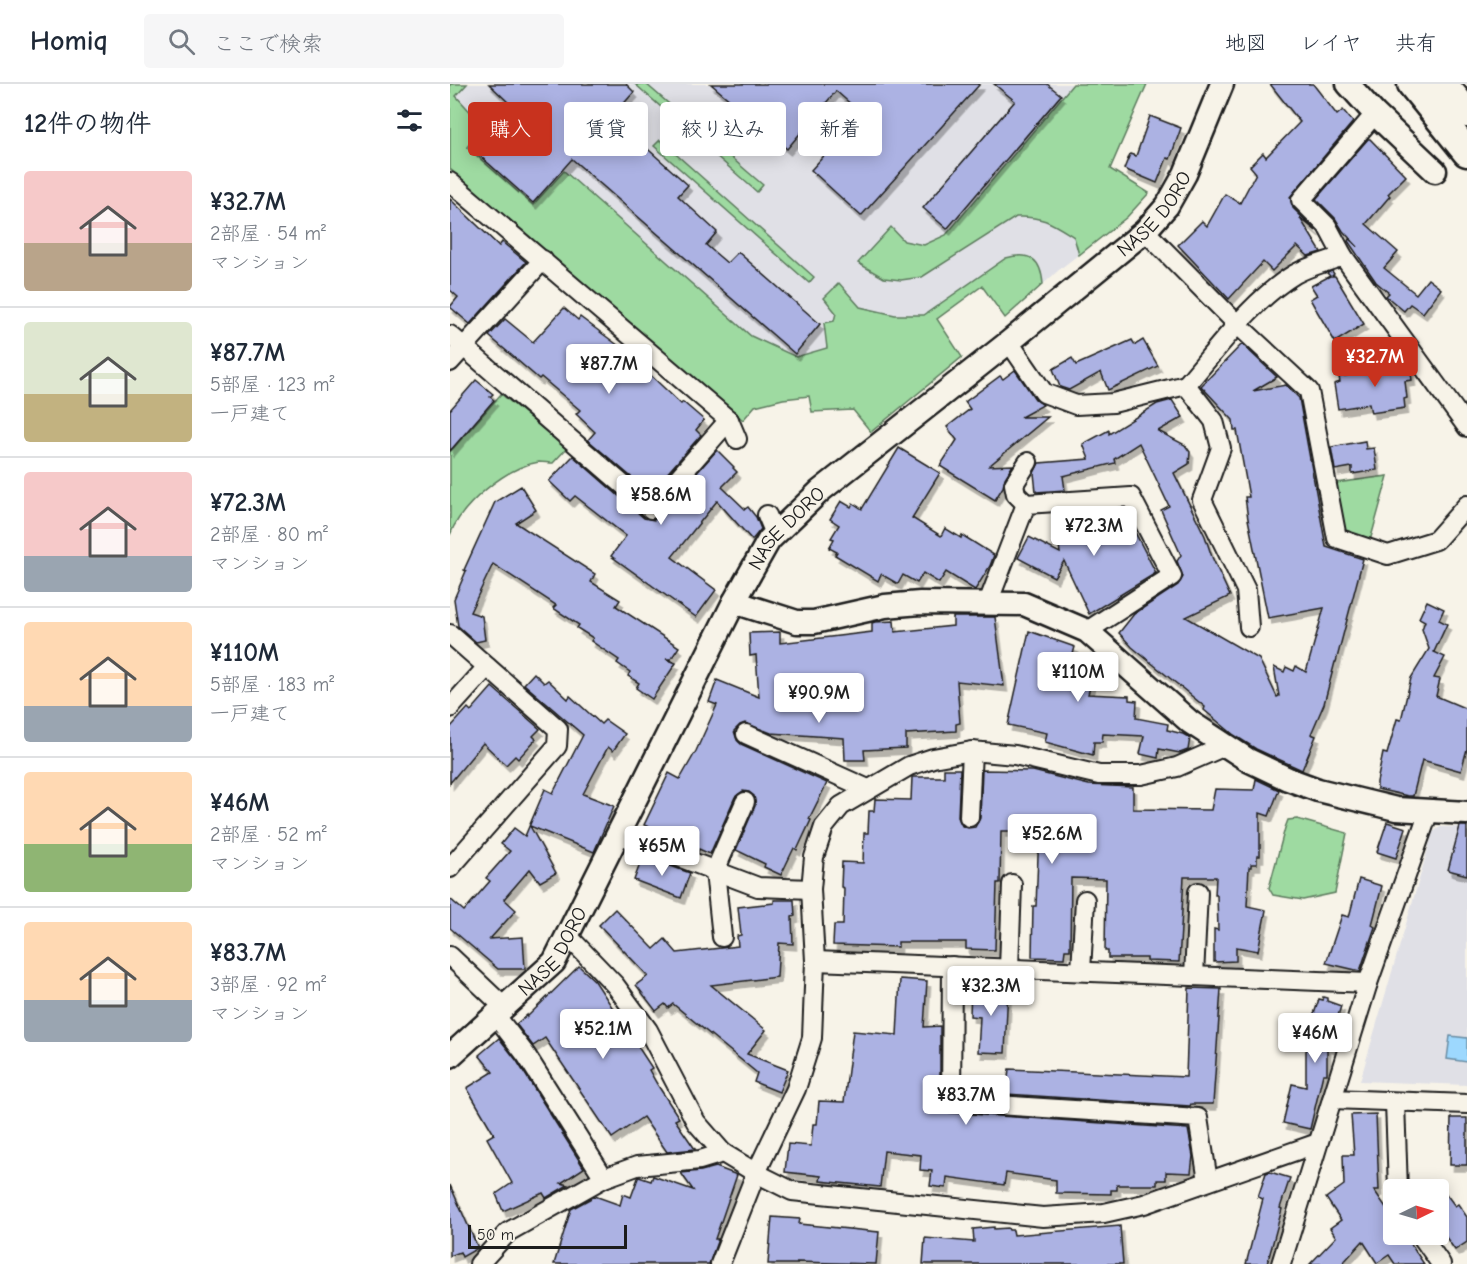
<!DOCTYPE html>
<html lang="ja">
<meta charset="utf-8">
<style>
body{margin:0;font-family:"Comic Neue","Klee One",sans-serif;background:#f6f6f7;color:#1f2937;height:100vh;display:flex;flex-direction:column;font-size:22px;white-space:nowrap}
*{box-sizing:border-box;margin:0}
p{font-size:20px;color:#747a83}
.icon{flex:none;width:33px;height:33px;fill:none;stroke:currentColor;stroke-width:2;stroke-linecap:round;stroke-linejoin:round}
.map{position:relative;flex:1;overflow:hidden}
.panel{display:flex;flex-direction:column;background:#fff;width:450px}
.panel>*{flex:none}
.banner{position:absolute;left:18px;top:18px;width:570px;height:54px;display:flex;gap:12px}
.needle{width:39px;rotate:85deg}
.tools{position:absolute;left:933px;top:1095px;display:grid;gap:12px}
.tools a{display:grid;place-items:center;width:66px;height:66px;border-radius:6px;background:#fff;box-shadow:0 3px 15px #0003;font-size:30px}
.scale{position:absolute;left:18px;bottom:15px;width:159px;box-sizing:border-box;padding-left:6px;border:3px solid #1c1c1c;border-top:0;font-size:16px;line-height:21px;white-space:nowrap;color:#1c1c1c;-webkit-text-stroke:4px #f7f3e8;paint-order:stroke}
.price{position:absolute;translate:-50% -51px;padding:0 14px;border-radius:6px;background:#fff;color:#222;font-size:20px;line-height:39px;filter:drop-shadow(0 2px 3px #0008)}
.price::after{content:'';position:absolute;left:50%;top:36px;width:18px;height:14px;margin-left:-9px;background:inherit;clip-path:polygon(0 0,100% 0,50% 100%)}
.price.active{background:#c8321e;color:#fff}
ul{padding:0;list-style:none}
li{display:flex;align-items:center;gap:18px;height:150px;padding:0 24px}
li+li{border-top:2px solid #e0e1e3}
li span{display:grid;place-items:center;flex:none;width:168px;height:120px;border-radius:6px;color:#555}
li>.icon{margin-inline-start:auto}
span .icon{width:72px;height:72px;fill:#fffc;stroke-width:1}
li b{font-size:26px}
h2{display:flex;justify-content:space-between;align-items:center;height:72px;padding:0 24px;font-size:26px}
.chip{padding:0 21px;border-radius:6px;background:#fff;box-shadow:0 3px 15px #0003;font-size:21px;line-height:54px}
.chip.active{background:#c8321e;color:#fff}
header{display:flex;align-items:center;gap:36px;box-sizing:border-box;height:84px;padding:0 30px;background:#fff;border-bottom:2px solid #e0e1e3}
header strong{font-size:28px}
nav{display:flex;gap:33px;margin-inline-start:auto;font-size:21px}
.search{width:420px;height:54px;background:#f6f6f7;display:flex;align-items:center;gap:15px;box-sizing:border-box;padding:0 21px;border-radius:6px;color:#747a83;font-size:22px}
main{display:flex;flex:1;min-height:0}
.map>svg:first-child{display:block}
.built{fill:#e0e0e6}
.green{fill:#9edaa1;stroke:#5d7b5e;stroke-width:1.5}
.water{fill:#9dd8fe;stroke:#698da4;stroke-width:1.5}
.building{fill:#acb2e3;stroke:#1c1c1c;stroke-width:1.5;filter:url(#shadow)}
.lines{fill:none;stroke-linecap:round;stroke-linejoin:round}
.minor-casing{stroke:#1c1c1c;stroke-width:22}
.tertiary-casing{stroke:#1c1c1c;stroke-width:27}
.trunk-casing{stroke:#1c1c1c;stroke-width:33}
.minor{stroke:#f7f3e8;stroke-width:18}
.tertiary{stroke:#f7f3e8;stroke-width:22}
.trunk{stroke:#f7f3e8;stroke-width:28}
.labels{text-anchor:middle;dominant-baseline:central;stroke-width:6;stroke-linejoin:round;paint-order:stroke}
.street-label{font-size:20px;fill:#1c1c1c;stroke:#f7f3e8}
</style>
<header>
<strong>Homiq</strong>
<div class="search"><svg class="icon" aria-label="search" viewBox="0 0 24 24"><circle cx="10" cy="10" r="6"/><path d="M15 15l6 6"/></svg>ここで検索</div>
<nav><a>地図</a><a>レイヤ</a><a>共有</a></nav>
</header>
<main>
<section class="panel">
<h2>12件の物件<svg class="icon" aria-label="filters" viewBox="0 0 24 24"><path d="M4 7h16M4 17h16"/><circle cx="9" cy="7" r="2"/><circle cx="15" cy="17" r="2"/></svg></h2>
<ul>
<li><span style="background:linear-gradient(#f6c9c9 60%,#b9a48a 0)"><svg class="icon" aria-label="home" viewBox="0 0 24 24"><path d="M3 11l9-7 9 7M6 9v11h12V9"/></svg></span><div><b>¥32.7M</b><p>2部屋 · 54 m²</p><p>マンション</p></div></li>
<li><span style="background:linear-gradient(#dfe7d0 60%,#c2b280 0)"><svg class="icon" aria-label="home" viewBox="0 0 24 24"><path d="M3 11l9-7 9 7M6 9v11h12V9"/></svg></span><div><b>¥87.7M</b><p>5部屋 · 123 m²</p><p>一戸建て</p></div></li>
<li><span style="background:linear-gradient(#f6c9c9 70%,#9aa5b1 0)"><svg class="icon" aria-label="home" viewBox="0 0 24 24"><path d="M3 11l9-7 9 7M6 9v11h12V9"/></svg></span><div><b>¥72.3M</b><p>2部屋 · 80 m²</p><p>マンション</p></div></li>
<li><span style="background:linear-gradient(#ffd9b3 70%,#9aa5b1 0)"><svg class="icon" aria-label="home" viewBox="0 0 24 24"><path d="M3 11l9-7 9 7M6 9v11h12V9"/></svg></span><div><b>¥110M</b><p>5部屋 · 183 m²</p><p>一戸建て</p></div></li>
<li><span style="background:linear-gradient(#ffd9b3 60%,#8fb573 0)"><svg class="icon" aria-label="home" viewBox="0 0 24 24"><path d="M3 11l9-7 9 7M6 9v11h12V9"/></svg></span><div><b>¥46M</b><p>2部屋 · 52 m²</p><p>マンション</p></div></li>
<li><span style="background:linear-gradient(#ffd9b3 65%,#9aa5b1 0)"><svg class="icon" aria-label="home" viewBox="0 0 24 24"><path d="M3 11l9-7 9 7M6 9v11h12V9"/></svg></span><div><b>¥83.7M</b><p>3部屋 · 92 m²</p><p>マンション</p></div></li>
</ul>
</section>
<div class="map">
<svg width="1017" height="1180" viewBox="0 0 1017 1180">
<defs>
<filter id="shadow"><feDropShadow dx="3.5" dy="6" stdDeviation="0" flood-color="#0004"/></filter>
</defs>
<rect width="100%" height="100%" fill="#f7f3e8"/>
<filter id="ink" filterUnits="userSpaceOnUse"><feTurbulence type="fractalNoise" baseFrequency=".0167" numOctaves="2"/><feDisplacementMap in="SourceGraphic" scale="12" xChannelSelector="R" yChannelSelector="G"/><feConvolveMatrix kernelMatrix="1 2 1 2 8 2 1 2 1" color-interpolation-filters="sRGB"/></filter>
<g filter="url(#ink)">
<g class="built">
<path d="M0,0H697L660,86L699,109L677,133L610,185L555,234L532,202L487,235L512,273L421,348L403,326L362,328L359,312L333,315L305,322L293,336L0,85Z"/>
<path d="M990,743H1017V1001L910,997L983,748Z"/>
</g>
<g class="green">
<path d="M0,0H17L6,12L34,43L17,63L83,121L114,87L301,252L346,273L377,264L374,239L384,237L386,229L374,214L389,199L410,223L445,231H474L556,174C581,167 591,176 593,200L555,234L532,202L487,235L512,273L421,348L403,326L362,328L359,312L333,315L305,322L293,336L0,85Z"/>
<path d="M185,0H196L313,101L307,108Z"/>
<path d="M623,0H697L660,85L699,109L677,133L629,171L624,153C602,139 593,132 566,133L472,193L451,196L434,194L408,179L441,143L454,157L474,161L496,151Z"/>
<path d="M210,56L364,193L359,199L204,62Z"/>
<path d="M51,310L117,364L103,379C99,379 93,378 89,378C56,383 11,421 0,451V368Z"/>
<path d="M938,392L920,457L894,449L886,399Z"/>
<path d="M847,735L897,749L885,809L853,816L823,811L819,804L835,744L838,736Z"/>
</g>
<path class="water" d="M1000,952L1017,954V978L997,975Z"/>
<g class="building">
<path d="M39,0H176L184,8L162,33L238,101L228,112L267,148L256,161L277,179L288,168L370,240L345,270L122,75L83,119L20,63L59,19Z"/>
<path d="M261,0H530L411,132L361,86L412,30L386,7L337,65Z"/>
<path d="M544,0H597L611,11L497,145L473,124L565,17Z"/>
<path d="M820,0H863L887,31L893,26L903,38L840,113L843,124L866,147L850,134L871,168L858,172L847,162L822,187L813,178L779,215L728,161L752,137L757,142L775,110L790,119L806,89L800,82L813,69L816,73L850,38Z"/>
<path d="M700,32L731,44L720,75L717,74L707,99L674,85L680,70L686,72Z"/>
<path d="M918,55H920L956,92L938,110L940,112L916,140L948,168L934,184L966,210L978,195L991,205L973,229L960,220L954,227L936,212L939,209L926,198L898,157L899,155L908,163L893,147L885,134L866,115Z"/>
<path d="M0,115L49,162L52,158L76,178L20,240L0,223L8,213L0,206Z"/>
<path d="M882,187L884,190L882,192H885L914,240L885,258L860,215L867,211L861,202L880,192L877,189Z"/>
<path d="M114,224L128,236L130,233L173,265L231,320L233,318L254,336L246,346L251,351L200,409L138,356L145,348L126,330L130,326L91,293L89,295L39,252L55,235L83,258Z"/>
<path d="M682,256L685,261L693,256L708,282L658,306L651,288L619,306L610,303L603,285L622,274L626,281Z"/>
<path d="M792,260L827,293L803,307L836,301L849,314L876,463L913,475L886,578H885L874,620L861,650L866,652L852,686L806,665L784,651L754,626L755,623L682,563L669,549L684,530L728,501L733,493L727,477L731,471L711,426L719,422L689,359L664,375L665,379L613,392L615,406L586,408L584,389L589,379L639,375L633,360L659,346V350L707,320L722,316L733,333L708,347L735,361L740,368L739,380L724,389L755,452L762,473L780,512L736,533L809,575L827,613L829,612L824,583L834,588L836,583L844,587L846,582L856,588L874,524L818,534L798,435L795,413H799L787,346H784L783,336L751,302Z"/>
<path d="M956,278L960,283L962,296L955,297L957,314L954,315L955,324L921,329L919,320L888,325L884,300L890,298L889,293L922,287L921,282Z"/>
<path d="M565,286L585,315L593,321L571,333H598L539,382L563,381L555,394L553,403L545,416L490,382L507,356L497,343L520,325L515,318L550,292L553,295Z"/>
<path d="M26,296L43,310L40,313L44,316L0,367V326Z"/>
<path d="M915,357L916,365L924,364L927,386L902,390V383L885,386L881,363Z"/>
<path d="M449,364L490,389L462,434L491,452L495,444L511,454L512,451L544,471L540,482L525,506L496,488L489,499L473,489L467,499L453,491L448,500L431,490L428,497L385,471L387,468L379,464L384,455L381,454L389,441L380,435L391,417L401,423L403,419L412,425Z"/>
<path d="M267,366L284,383L283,384L287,388L272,403L295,425L298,423L306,433L311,445L302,456L267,417L222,473L266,506L246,533L161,472L176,452L125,412L120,417L99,397L123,372L194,434L204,436L209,432Z"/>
<path d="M71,402L86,426L66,439L145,490L141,498L170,516L166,522L229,563L221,575H216L226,579L202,615L186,604L189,599L178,592L180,588L167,579L169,576L141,557L143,554L127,544L129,541L103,524L106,521L43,480L20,528L32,532L35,556L26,558L8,542L4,515L16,487L14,486L45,418Z"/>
<path d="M634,427L636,444L669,427L673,436L677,433L706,489L639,530L614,477L604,493L568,474L579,453L610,469L605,429Z"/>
<path d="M977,517L994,525L989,536L997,540L984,568L995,573L984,594L990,595L986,612L1017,625V665L1011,687L972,676L963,712H958L927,705V698L933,669L937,670L947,635L951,636L961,594L979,565L972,545L975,537L969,534Z"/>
<path d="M503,533H545L554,602L507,597L510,639L506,640V647L456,650V664L414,666L415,676H395L394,654L321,649L295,639L290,641L284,647L287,656L291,660L377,699L359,735L361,736L347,766L344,764L331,791L314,783L315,780L286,766L305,722L304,712L299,708L293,707L285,713L260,770L249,765L248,768L201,751L203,745L194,741L219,689L230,695L246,667L267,621L259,618L267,596L309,613L306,571L300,572L299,549L330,548V559L422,548V539L425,538L444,537L445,548L503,542Z"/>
<path d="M579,547L625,563L623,570L648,578L638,610L679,612V616L687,617L686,634L718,640L717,646L733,650L740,654L738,666L730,669L709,665L708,674L690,670L694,652L653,650L652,658H644L643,671L595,658L597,649L558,641Z"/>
<path d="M84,589L94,599L98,596L118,615L120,612L151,640L155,636L175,650L163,667L158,663L133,710L164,722L144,768L80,742L106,789L90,798L80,785L54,815L66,826L40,855L73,853L75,885H48L0,844V815L14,827L40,797L36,794L60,767L51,760L64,744L75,752L95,705L103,709L133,651L74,600Z"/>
<path d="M42,603L90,645L83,652L86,655L68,675L65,672L56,681L33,659L0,699V644L18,624L21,627Z"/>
<path d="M494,685H510L508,733L512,742L518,744L525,743L530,734L532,686L583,687L639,701L683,703V725L761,726L765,705L804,706L806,695L829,706L819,732L810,729V772H807V780H801V783H799L797,822L816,826L808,867L786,863V877L764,878V845L768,846L767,811H765L766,793H734L729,878L697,877V874H658V867H655L656,795L621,794L620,866H615L614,874L582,873L583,822H586L589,747H551L550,799H547L545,866L516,865V858H448V863L383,861L384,841H393L394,804L391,803L392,778L413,779L414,749H418L419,727H424L425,715L461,716L462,693H494Z"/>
<path d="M937,738L956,744L946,774L927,768Z"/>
<path d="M1010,742H1017V791L998,786Z"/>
<path d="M193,772L240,789L231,814L184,796Z"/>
<path d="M909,795L932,802L922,841L925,843L910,887L876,879L892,831L899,833Z"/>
<path d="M324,816H344L345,832L342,833L343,860L329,859L327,893L261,901L316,946L297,970L338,986L329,1008L304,998L307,989L223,920L218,924L215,920L206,927L186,901L198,892L149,841L165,825L204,865L215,855L227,869L288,862L287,852L291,851L288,823L324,819Z"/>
<path d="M129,882L145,897L202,984L199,986L207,1000L229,1034L225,1036L245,1065L217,1068L193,1033L162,1054L95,954L83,962L66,940L77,931V933Z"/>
<path d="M450,895L477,897L474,943L490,942V1018L492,1028L738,1045L743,1072L741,1089L716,1088V1096H707V1101H667V1106H661V1110L606,1109V1096L556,1089L554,1101L497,1093L496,1104L480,1102L482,1087L470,1086L471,1071L434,1067L430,1103L370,1097L371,1092L335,1088L338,1060L361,1062L363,1040H367L369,1017L394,1018L403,947L447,951Z"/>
<path d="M521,902L558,903L555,969L528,968L530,933L520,932Z"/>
<path d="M739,904L771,905L763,1020H741L740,1022L556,1010L559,985L736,993Z"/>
<path d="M873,913L877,914V917L891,922L888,932L895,934L886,965L877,962V990H873L860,1045L833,1039L842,1000L856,1003V967L866,937L862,936L869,915L873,916Z"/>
<path d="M49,954L67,977L134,1084L111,1099L118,1101L96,1114L93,1109L53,1127L46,1110L62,1099L37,1054L44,1050L17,1004L43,988L29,971Z"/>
<path d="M926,1030L929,1106H924L944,1135V1150H954L974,1180H945L939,1171L927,1179L913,1157L892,1180H860L886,1153L880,1144L891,1136L876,1114L894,1101L893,1071H904L901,1031Z"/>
<path d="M1001,1034H1017V1081H1000Z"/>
<path d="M266,1083L287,1091L265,1155H268L259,1180H104L121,1125L145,1112L170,1121L173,1110L181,1113L188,1094L189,1093L201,1097L203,1092L243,1106L231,1089L251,1087Z"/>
<path d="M820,1088L840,1094L830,1124L832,1125L822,1162L817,1180H796L813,1115L808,1113L816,1089Z"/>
<path d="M988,1099L1005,1122L1008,1120L1017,1133V1158L1005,1166L988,1142Z"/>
<path d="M0,1101L28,1164L12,1173L10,1168L0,1172Z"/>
<path d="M322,1133L350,1135L349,1140L429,1148L426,1180L347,1178V1180H318Z"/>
<path d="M670,1142L673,1180H473L475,1154L524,1158L523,1145L544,1143V1145L558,1144L559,1146H563L564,1151Z"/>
</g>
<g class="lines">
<g class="minor-casing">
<g id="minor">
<path d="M925,30L851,116L877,142L893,172L1017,343"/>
<path d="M0,98L279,336L287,355"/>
<path d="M695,147L788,241L859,307L887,454L938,471L986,456L1017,421"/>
<path d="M0,251L201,425L279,336"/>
<path d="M559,258L594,309L626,321L663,319L736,301L764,337L771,364L752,416L796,506L799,543"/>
<path d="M0,278L93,176"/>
<path d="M736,301C768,264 803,215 845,190C859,182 877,178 893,172"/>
<path d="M576,420L566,410L564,400L578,378"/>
<path d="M317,431L325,450"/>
<path d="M538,519L576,420L681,413L722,492L637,547"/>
<path d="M0,550L108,645L107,662L0,784"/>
<path d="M0,624L37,583"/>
<path d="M296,650L418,705"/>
<path d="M519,733L522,667"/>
<path d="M168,750L308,803L361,805"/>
<path d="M117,851L165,901L198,946L246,1038L273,1069"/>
<path d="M272,853L265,787L295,718"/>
<path d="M0,872L55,924"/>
<path d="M365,877L918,899"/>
<path d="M502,882L501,1018L748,1034L758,1097"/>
<path d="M559,884L562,800"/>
<path d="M631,887L635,816"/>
<path d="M744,892L748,808"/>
<path d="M46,932L76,971L154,1094"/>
<path d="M882,1015L1017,1020"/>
<path d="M945,1018L948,1106"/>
<path d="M970,1150L991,1180"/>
<path d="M29,1180L58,1148L154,1094L187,1082L250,1076L273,1069L306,1089L342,1107L593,1133L654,1129L694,1120L868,1059"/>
<path d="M270,1180L306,1089L346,1005L362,954L365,877L361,805L364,773L374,743L391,722L459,682L483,674L522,667L565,671L649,691H691L727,683L775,662"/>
<path d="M831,1180L918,899L979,727"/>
</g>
</g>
<g class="tertiary-casing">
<g id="tertiary">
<path d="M898,0L925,30L985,87"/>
<path d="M284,518L347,538H364L435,522L470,519L574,520L637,547L740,638L798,676L838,695L868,706L946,725L1017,729"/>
<path id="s1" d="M0,972L104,878L284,518L319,456L370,407L559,258L695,147L717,122L735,90L772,0"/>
</g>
</g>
<g class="trunk-casing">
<g id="trunk">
<path d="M962,0L1017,68"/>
<path d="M993,0L1017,29"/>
</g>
</g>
<use href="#minor" class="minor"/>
<use href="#tertiary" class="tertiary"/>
<use href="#trunk" class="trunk"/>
</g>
</g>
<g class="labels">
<g class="street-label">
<text stroke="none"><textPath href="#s1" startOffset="1120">NASE DORO</textPath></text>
<text stroke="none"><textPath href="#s1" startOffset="634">NASE DORO</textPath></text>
<text stroke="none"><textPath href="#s1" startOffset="148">NASE DORO</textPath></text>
</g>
</g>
</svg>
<div class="tools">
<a><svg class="needle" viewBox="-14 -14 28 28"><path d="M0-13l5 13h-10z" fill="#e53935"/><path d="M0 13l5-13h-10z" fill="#747a83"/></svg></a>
</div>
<div class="scale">50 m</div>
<b class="price active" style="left:925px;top:304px">¥32.7M</b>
<b class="price" style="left:159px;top:311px">¥87.7M</b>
<b class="price" style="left:211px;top:442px">¥58.6M</b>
<b class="price" style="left:644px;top:473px">¥72.3M</b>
<b class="price" style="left:628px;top:619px">¥110M</b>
<b class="price" style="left:369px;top:640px">¥90.9M</b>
<b class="price" style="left:602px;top:781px">¥52.6M</b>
<b class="price" style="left:212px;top:793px">¥65M</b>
<b class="price" style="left:541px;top:933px">¥32.3M</b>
<b class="price" style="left:153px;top:976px">¥52.1M</b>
<b class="price" style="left:865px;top:980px">¥46M</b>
<b class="price" style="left:516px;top:1042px">¥83.7M</b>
<div class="banner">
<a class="chip active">購入</a>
<a class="chip">賃貸</a>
<a class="chip">絞り込み</a>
<a class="chip">新着</a>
</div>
</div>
</main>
